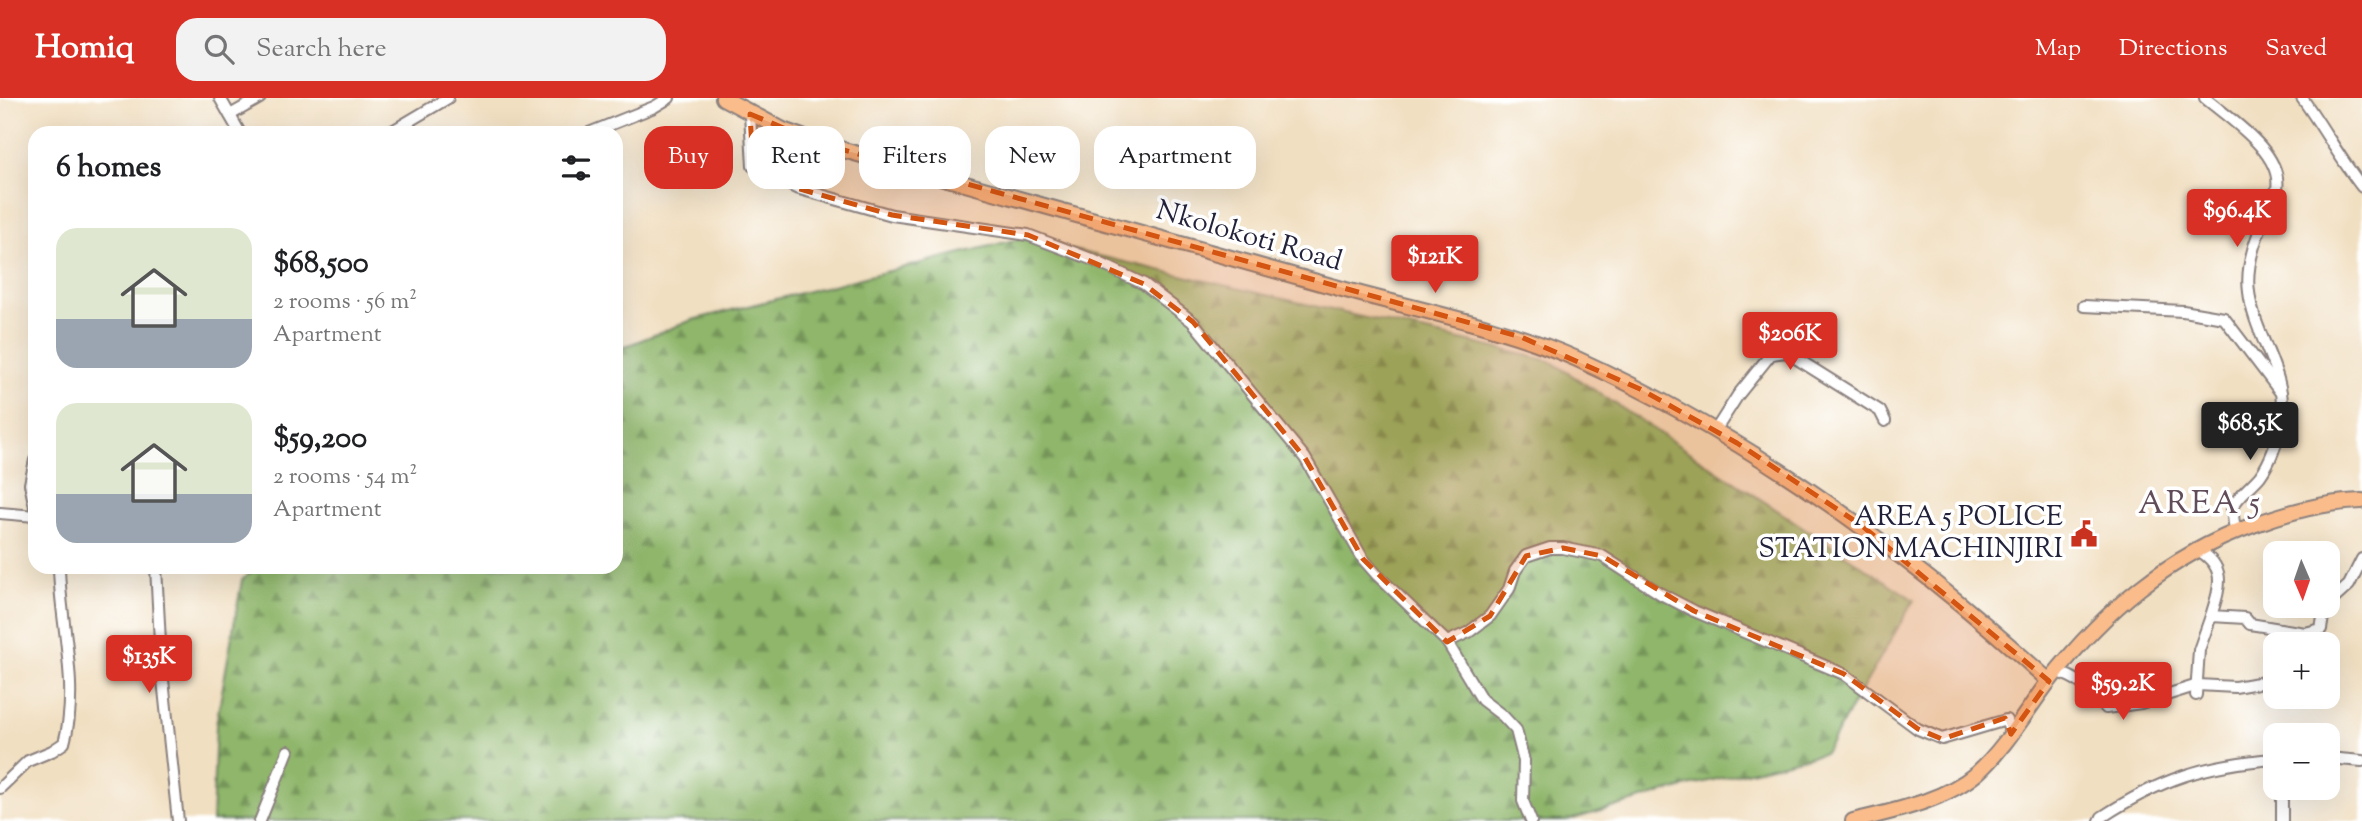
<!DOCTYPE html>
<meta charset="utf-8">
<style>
body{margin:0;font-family:"Sorts Mill Goudy",serif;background:#f2f2f2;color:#202124;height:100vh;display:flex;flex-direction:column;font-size:26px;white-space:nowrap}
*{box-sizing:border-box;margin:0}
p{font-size:23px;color:#757577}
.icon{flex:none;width:38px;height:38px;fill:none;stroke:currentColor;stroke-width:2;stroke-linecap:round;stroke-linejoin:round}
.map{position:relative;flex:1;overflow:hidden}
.details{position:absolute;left:28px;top:28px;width:595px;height:448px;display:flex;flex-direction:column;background:#fff;border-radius:21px;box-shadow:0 7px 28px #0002}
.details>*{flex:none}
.guide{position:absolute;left:644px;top:28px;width:665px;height:63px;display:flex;gap:14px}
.needle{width:46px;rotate:178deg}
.tools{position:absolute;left:2263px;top:443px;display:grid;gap:14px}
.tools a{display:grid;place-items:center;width:77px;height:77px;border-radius:14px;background:#fff;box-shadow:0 7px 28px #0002;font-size:35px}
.price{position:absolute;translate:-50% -60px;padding:0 16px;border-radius:7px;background:#d93025;color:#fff;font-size:23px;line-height:46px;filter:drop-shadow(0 2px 4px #0008)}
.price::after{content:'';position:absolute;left:50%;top:42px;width:21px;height:16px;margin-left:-10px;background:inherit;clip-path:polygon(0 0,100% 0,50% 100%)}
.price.on{background:#222;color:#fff}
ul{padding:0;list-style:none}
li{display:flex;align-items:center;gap:21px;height:175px;padding:0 28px}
li span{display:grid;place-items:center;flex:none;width:196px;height:140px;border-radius:21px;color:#555}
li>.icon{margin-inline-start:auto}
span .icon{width:84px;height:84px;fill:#fffc;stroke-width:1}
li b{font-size:30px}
h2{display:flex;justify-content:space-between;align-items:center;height:84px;padding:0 28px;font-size:30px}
.pill{padding:0 24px;border-radius:21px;background:#fff;box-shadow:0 7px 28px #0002;font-size:24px;line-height:63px}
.pill.on{background:#d93025;color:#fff}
header{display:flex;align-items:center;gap:42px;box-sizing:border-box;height:98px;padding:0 35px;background:#d93025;color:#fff}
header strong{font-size:33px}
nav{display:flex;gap:38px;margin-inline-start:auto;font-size:24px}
.search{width:490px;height:63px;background:#f2f2f2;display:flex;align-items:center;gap:18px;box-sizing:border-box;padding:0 24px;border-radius:21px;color:#757577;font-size:26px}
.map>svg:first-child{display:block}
.forest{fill:url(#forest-firs);stroke:#586c53;stroke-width:2}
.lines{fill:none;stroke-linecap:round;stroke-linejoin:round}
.minor-casing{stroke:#8a807e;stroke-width:14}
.major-casing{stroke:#8a807e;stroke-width:18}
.minor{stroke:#fff;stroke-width:10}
.major{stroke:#fabc8b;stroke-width:14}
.marked{fill:#d45411;fill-opacity:0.2;stroke:#d45411;stroke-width:5;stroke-dasharray:14 9;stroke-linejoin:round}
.labels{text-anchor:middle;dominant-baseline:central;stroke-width:7;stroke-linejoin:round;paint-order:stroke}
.street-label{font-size:28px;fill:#22223b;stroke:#fff}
.poi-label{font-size:28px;fill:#22223b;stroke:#fff;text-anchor:end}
.quarter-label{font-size:32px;letter-spacing:2px;fill:#614c59;stroke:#fff}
</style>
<header>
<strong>Homiq</strong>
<div class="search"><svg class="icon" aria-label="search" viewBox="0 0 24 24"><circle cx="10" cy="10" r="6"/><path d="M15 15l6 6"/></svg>Search here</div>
<nav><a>Map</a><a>Directions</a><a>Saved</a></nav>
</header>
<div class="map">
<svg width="2362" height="723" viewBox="0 0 2362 723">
<defs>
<pattern id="forest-firs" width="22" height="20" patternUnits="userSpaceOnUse" patternTransform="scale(1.75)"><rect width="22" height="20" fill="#8fb66b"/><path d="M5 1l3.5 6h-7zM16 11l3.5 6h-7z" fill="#749459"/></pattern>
</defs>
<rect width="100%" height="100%" fill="#fff"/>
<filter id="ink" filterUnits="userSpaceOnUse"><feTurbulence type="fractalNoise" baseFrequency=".0143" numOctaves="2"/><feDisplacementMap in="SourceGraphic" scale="14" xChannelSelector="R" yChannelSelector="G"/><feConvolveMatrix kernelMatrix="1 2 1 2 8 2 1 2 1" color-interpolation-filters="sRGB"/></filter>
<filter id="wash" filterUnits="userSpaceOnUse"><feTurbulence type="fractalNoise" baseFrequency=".00686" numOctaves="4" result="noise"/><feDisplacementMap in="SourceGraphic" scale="28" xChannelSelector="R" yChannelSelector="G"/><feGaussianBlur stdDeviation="1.57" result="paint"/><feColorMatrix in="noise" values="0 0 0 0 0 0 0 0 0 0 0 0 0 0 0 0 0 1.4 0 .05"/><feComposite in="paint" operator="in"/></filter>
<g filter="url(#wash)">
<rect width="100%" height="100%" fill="#f1dfc1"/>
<path class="forest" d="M1022,140L1550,263L1914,502L1825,655L1684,689L1566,723H212L216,627L242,482L257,469H616V252L692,222Z"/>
</g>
<g filter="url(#ink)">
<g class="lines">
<g class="minor-casing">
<g id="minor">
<path d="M220,0L240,35"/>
<path d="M2205,0C2231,22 2283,55 2277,91C2264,123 2244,159 2249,194C2254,239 2289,276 2281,323C2278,341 2271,363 2260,378C2251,389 2238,397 2232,410L2235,433"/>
<path d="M2302,0C2323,29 2340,61 2362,89"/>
<path d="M750,16L753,68L796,90L892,117L1028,137L1091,161L1144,186L1193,224L1305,360L1363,461L1377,477L1447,544L1469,534L1490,518L1509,491L1515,473L1526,458L1550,450H1563L1602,458L1661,496L1694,513L1844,576L1918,631L1942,641L2006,622L2011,636"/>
<path d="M230,17L260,0"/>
<path d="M389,35L448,0"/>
<path d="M589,35L654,9L669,0"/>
<path d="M2084,208L2183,213L2224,220L2281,295"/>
<path d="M1715,333L1738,297L1771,256L1786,254L1880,313L1885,323"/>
<path d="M35,362L30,386L35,409"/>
<path d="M0,415L35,418"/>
<path d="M2196,451C2228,468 2220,489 2211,518L2245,520L2250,526L2305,535L2321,531L2325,508"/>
<path d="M156,469L161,563L178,723"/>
<path d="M2328,506L2349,487L2362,461"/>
<path d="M1447,544L1482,602L1503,618L1516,632L1524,663L1523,703L1531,723"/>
<path d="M2057,574C2080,580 2090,593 2106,610L2141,605L2198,587L2235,589L2275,582"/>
<path d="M2196,597L2199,552L2211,518"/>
<path d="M2328,660L2362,663"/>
<path d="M0,690L28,663L52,653L64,645C80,588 60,526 59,469"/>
<path d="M260,723L288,653"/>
<path d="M2100,723L2102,719C2160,681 2206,666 2275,661"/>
<path d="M2282,723V690"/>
</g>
</g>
<g class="major-casing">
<g id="major">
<path d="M723,0L783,32L822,46C993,94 1164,141 1335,189C1416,212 1500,227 1577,261C1753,341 1908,454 2049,583"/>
<path d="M1853,723C1894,713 1944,703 1977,675C2006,649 2026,613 2049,583C2106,511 2167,459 2253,427C2288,414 2324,404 2362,403"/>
</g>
</g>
<use href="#minor" class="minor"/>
<use href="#major" class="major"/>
</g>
</g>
<path class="marked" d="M750,16L822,46L1521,239L1640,291L1737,345L1861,427L2049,583L2011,636L2005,620L1942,641L1918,631L1844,576L1694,513L1602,458L1563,450L1526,458L1490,518L1447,544L1363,461L1305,360L1193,224L1144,186L1028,137L892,117L796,90L753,68Z"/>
<defs>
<g id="civic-bare" transform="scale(2.1)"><path d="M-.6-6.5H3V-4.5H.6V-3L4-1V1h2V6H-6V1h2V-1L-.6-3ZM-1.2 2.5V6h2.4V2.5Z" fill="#c8321e" stroke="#fff" stroke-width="2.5" paint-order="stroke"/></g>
</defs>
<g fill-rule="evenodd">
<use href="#civic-bare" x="2084" y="436"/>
</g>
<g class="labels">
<g class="street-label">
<text transform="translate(1249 139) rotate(16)">Nkolokoti Road</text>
</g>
<g class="poi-label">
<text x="2063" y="420">AREA 5 POLICE<tspan x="2063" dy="32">STATION MACHINJIRI</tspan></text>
</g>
<g class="quarter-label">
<text x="2200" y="407">AREA 5</text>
</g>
</g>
</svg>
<div class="tools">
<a><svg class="needle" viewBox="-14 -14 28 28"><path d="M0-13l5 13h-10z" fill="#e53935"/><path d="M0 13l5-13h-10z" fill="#757577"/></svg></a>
<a>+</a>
<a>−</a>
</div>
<b class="price" style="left:2237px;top:151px">$96.4K</b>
<b class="price" style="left:1435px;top:197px">$121K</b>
<b class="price" style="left:1790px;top:274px">$206K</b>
<b class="price on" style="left:2250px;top:364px">$68.5K</b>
<b class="price" style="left:149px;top:597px">$135K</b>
<b class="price" style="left:2123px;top:624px">$59.2K</b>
<div class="guide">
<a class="pill on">Buy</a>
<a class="pill">Rent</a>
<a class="pill">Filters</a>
<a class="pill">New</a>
<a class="pill">Apartment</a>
</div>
<section class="details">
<h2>6 homes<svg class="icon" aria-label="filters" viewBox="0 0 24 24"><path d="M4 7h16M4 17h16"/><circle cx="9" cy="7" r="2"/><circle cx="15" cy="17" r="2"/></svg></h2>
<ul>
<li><span style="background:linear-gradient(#dfe7d0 65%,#9aa5b1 0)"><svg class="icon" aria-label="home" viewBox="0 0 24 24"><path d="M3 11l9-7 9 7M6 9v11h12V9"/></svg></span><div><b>$68,500</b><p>2 rooms · 56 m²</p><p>Apartment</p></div></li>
<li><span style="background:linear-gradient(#dfe7d0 65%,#9aa5b1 0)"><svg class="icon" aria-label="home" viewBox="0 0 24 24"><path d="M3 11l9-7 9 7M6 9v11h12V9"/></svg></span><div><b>$59,200</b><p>2 rooms · 54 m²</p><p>Apartment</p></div></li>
</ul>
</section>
</div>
